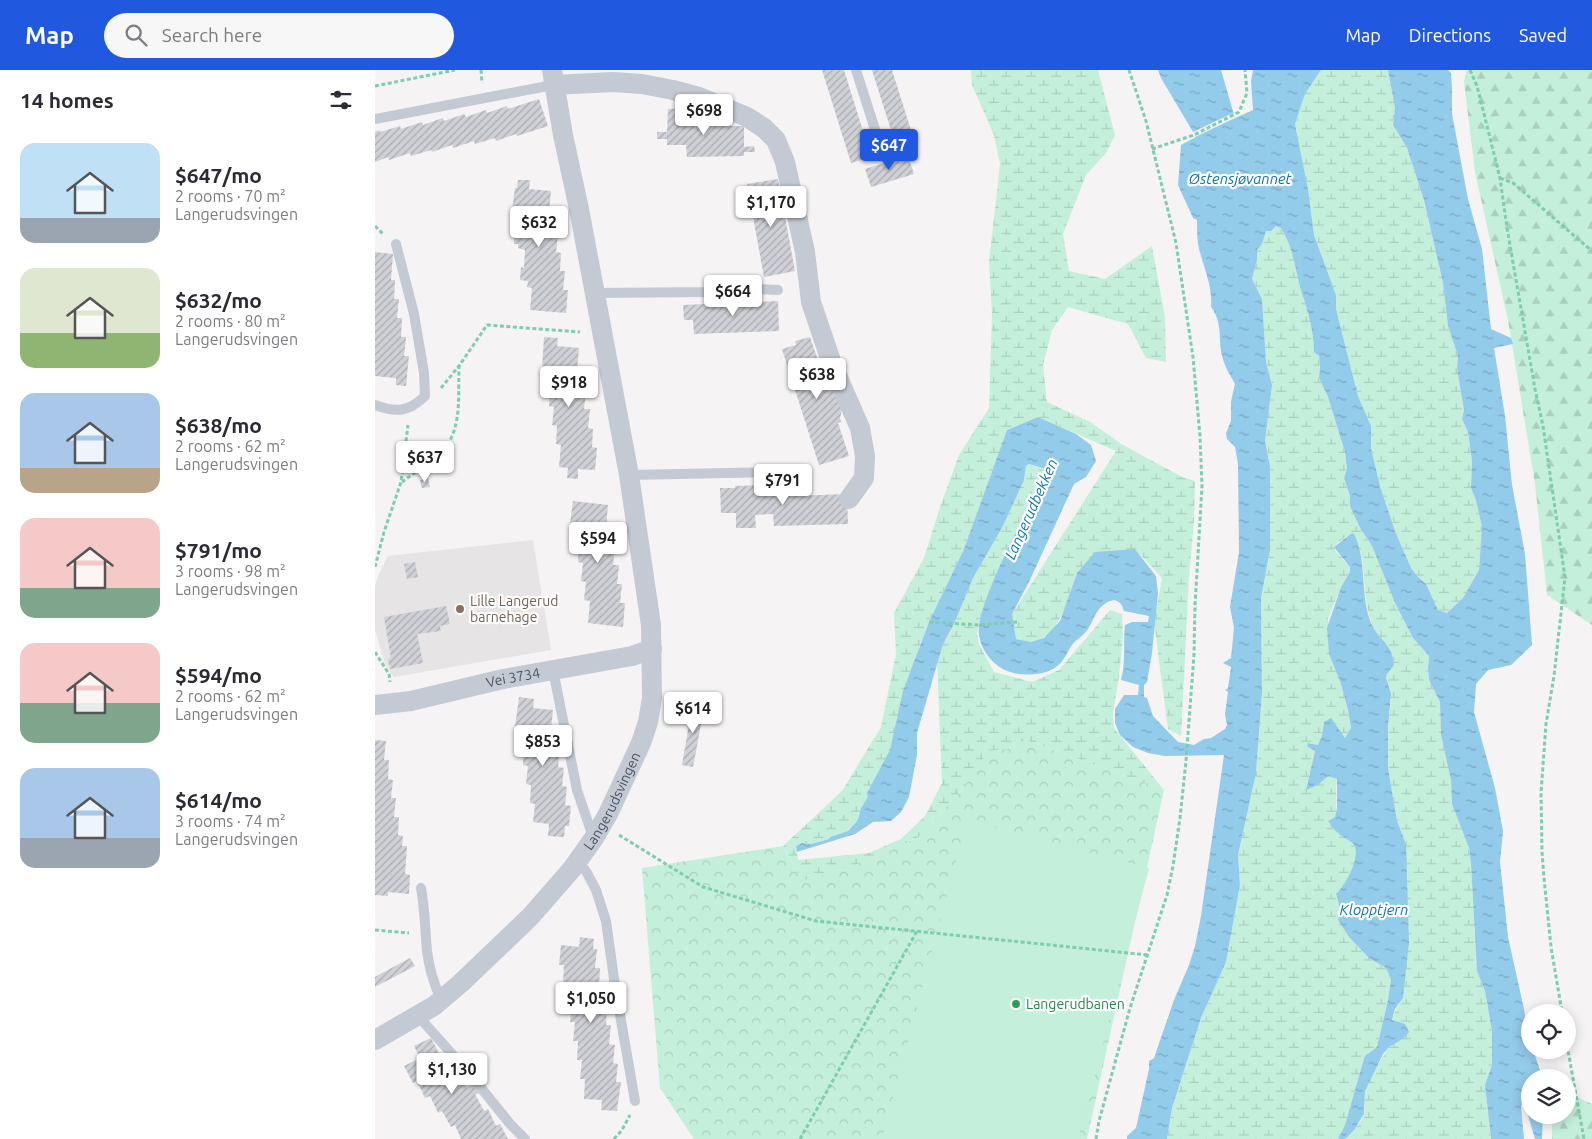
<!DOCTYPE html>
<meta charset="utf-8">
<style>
body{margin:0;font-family:Ubuntu,sans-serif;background:#f7f7f7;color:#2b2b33;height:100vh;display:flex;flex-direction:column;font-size:19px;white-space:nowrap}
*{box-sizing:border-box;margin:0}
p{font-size:16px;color:#7c7c81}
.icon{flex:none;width:28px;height:28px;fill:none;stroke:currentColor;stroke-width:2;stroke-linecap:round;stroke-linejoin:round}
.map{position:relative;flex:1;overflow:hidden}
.panel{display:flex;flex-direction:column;background:#fff;width:375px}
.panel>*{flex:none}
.fabs{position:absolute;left:1146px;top:934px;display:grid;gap:10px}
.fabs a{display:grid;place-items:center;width:55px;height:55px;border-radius:50%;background:#fff;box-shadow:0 2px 12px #0003;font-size:25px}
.price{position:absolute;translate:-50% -42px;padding:0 11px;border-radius:5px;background:#fff;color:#222;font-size:16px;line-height:32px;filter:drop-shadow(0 1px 2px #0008)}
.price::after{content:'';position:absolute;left:50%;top:30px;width:15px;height:11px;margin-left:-8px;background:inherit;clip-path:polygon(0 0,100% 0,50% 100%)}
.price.selected{background:#2158e0;color:#fff}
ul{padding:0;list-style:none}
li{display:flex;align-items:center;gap:15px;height:125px;padding:0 20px}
li span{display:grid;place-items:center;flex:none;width:140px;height:100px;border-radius:15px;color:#555}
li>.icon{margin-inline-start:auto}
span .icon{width:60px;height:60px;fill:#fffc;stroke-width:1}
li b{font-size:21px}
h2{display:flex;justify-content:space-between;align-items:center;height:60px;padding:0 20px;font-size:21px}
header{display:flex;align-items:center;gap:30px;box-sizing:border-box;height:70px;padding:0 25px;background:#2158e0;color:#fff}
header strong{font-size:24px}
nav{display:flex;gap:28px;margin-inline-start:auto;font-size:18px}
.search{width:350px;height:45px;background:#f7f7f7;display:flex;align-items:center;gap:12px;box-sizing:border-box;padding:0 18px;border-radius:28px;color:#7c7c81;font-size:19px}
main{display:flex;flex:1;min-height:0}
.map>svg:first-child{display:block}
.education{fill:#e6e4e5}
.forest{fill:url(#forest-firs)}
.wetland{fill:url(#wetland-marsh)}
.park{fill:url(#park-crowns)}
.garden{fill:#c4efdb}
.water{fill:url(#water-ripples)}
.pier{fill:#f5f3f3}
.building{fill:url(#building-hatch)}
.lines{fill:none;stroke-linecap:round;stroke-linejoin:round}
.path{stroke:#7dcdb1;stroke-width:3;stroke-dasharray:4 2.5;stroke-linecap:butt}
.lane{stroke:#c4cad3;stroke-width:10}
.street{stroke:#c4cad3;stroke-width:20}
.education-dot{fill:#8d6e63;stroke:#fff;stroke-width:2}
.leisure-dot{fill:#2e9e5b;stroke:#fff;stroke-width:2}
.labels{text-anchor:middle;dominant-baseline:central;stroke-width:4.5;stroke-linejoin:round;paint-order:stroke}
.education-label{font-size:14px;fill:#785e54;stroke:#fff;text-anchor:start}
.street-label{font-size:14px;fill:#4a5260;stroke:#fff}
.leisure-label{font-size:14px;fill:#27864d;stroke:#fff;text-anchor:start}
.water-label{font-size:15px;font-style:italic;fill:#1174ac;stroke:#fff}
</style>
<header>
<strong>Map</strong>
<div class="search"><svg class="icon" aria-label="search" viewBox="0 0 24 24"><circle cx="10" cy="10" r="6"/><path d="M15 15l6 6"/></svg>Search here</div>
<nav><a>Map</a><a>Directions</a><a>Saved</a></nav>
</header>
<main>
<section class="panel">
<h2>14 homes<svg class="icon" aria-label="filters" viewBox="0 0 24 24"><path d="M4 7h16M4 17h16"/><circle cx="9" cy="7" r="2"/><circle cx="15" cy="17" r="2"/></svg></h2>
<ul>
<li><span style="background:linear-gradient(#bfe0f5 75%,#9aa5b1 0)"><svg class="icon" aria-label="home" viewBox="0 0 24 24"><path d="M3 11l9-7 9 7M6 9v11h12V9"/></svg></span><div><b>$647/mo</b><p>2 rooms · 70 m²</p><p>Langerudsvingen</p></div></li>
<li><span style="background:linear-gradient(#dfe7d0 65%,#8fb573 0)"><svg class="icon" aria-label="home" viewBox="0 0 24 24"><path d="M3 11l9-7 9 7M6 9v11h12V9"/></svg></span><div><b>$632/mo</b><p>2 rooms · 80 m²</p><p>Langerudsvingen</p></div></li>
<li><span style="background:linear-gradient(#a9c7e8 75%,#b9a48a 0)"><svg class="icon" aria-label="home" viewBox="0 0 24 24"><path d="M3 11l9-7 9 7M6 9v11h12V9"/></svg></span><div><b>$638/mo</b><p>2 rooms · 62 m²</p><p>Langerudsvingen</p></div></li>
<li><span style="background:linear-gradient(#f6c9c9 70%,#7fa58c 0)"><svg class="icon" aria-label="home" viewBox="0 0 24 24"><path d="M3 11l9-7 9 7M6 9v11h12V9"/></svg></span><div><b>$791/mo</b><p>3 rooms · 98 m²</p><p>Langerudsvingen</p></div></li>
<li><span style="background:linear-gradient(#f6c9c9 60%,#7fa58c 0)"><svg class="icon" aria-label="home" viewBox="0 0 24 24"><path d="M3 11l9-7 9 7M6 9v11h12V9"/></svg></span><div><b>$594/mo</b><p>2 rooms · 62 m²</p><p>Langerudsvingen</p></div></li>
<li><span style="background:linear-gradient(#a9c7e8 70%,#9aa5b1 0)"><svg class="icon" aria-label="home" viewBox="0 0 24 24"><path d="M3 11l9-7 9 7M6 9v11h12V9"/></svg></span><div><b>$614/mo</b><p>3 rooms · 74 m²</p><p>Langerudsvingen</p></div></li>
</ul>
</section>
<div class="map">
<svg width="1217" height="1069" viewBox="0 0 1217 1069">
<defs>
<pattern id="forest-firs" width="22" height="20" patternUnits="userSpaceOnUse" patternTransform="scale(1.25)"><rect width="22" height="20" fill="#c4efdb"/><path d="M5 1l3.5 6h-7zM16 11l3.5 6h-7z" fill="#aacfbe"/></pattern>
<pattern id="wetland-marsh" width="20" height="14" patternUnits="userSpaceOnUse" patternTransform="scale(1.25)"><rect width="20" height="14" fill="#c4efdb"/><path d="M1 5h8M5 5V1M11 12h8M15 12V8" fill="none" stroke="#aacfbe"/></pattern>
<pattern id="park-crowns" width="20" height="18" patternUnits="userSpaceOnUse" patternTransform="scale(1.25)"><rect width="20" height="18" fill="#c4efdb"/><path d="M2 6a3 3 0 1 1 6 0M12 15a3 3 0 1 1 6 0" fill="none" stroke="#aacfbe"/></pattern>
<pattern id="water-ripples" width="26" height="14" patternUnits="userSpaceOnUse" patternTransform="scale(1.25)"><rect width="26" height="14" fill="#93cbea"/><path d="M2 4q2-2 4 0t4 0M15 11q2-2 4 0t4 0" fill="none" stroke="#7aa7c1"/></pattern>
<pattern id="building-hatch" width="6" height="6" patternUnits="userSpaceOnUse" patternTransform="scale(1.25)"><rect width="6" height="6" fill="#cfd1d6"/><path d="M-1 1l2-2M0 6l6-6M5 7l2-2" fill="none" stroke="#aaacb1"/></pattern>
</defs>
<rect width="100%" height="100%" fill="#f5f3f3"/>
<path class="education" d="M158,470L176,580L19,607L10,594L0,560V517L3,506L13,486Z"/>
<g class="forest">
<path d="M1092,0H1217V555L1172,525L1160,414L1133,250L1100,102L1089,11Z"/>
<path d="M1193,1023L1217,1034V1069H1177V1045H1192Z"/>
</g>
<g class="wetland">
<path d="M596,0H723L740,65L731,83L711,105L688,164L694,201L730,209L777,176L790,248L791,292L771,288L753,254L693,237L677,260L668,295L672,332L715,352L748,375L807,407L820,411L819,451L814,507L806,666L793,659L779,552L787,508L760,479L702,503C694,525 685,568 657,572C652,573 646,570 641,569L637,544L741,381L663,347L632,360L589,479L554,552L545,575L515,680L493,727L486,738L483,750L473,761L455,767L454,769L436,774L427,773L421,776L423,790L494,783L526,769L550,746L567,713L562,590L568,574L579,554L598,508L628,456L649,410L651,396L654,394L670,400L671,404L638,470L609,537L602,563L604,574L619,602L657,612L684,600L735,540L747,544L748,566L744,606L738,643L739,658L789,720L645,668L633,679L613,682L586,721L544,767L497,790L427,811L408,776L467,721L506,657L521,584L519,543L549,488L565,437L584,385L614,338L617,245L614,192L625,94L619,65L597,15Z"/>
<path d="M946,0H1013L1020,38L1018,55L1032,78L1049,130L1068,213L1073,256L1083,286L1082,299L1089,340L1087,349L1093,362L1097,391L1096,418L1101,429L1107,457L1104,500L1088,528L1072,543L1063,540L1051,514L1043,507L1036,498L1020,461L1005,416L996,378V356L983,326L961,239V225L939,165L933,119L920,54L930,24Z"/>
<path d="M901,156L906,158C918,177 920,196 925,217C932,239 939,260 939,282L944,286L945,297L944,308L953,327L970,382L972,399L969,408L975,426V436L985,458L997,476L1020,533L1038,568L1054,586L1053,599L1054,610L1065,632L1066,665L1076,710L1077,734L1094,778L1096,794L1102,901L1110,921L1117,961V995L1110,1015L1116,1069H970C976,1060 985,1055 989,1045C991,1038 989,1029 990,1022C993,1007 1006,991 1013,978C1015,974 1015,968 1015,963C1017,949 1020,939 1028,928L1031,774L1022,751L1013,698V657L1016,630L1011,608L1012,605L1019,594C1017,573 1004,571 997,554C988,532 991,507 986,485C985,477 980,470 977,463L961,474L960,480L975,497V502L966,517L953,549L954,584L965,611L973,640L976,658L970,668L956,649L949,652L947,666L943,675L933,677L940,681L931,719L943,715L953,706L962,709C960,722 963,734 960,747L953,751C956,755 959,760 963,763C967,767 975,770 979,775C986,788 970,816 961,825L965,838L963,850L974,867L994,888L1011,898L1016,911L1013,930L1002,977L990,986L988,992L970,1055L963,1069H792L797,1038L826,948L851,892L865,815L863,785L881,703L887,622L886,528L895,480V396L890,371L897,315L891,292L887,229L877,209L882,190V180L887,174L891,161Z"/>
</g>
<path class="park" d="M645,668L789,720L712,1069H319L285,1018L267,798L408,776L427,811L496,790L544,767L586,721L613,681L633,679Z"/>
<path class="garden" d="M592,750L774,798L703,1069H507Z"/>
<g class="water">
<path d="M783,0H846L860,48L878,40L876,11L878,0H946L930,24L920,54L933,119L939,165L961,225V239L983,326L996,356V378L1005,416L1020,461L1036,498L1043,507L1051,514L1063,540L1072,543L1088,528L1104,500L1107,457L1101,430L1096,418L1097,391L1093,362L1087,349L1089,340L1082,299L1083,286L1073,256L1068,213L1049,130L1032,78L1018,55L1020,38L1013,0H1073L1076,3L1077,19V44L1093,129L1107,179L1116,259L1136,268L1138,274L1119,278L1130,346L1137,415L1150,484L1157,575L1136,595L1113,600L1101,614L1099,642L1120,718L1128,761L1125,792L1133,867L1149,939L1155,980H1158L1167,1006L1155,1008V1045H1168L1167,1069H1160L1149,1032L1146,1036L1149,1069H1116L1110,1015L1117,995V961L1110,921L1102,901L1096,794L1094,778L1077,734L1076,710L1066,665L1065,632L1054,610L1053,599L1054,586L1038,568L1020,533L997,476L985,458L975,436V426L969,408L972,399L970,382L953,327L944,308L945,297L944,286L939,282C939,260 932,239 925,217C920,197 918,177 906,158L901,156L896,161H891L887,174L882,180V190L877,209L887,229L891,292L897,315L890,371L895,396V480L886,528L887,622L881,703L863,785L865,815L851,892L826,948L797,1038L792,1069H752V1066L761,1058L774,999V991L779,988L799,930L814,895L820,876L826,846L849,685L790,686L773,683L758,677L745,665L740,653V639L749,625H763L764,615L746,610C751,592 748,573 750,555L757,552H773L774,546L749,541C747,535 746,532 739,530C722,534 721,546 713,559C709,566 701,569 697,575C691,584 690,590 681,597C669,606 644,607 630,600C617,594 606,580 604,565C599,537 655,434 671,405L670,399L654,394L651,396L649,410L628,456L598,508L579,554L568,574L542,663V685L534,727L526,742L516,751L498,752L480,764L422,782L421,776L427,773L436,774L454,769L455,767L473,761L483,750L486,738L493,727L492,723L515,680L528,621L554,552L589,479L632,360L663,347L701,364L716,375L721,391L711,407L699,414L654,512L637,544L641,569L656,572L669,568L685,551L702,503L720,482L760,479L781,506L783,523L777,583L772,612L769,615V627L772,628L778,646L803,672L819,675L829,669L836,668L850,659L852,655L850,644L853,622L850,620L853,618L856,597L848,593L856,588L859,558L855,537L864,482L863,394L860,377L852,369L851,363L856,351V331L860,314C856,306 850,298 848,289C842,270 849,255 836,237C838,215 827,194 823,174C822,166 822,158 822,150L818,148L803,115L806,75L821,67L786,8Z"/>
<path d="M977,463L979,464C993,492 984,526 997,555C1005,571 1017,573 1019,595L1012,604L1011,608L1016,624L1013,657V698L1022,751L1031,774L1034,872L1028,928L1020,939L1017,950L1030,954L1034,962L1029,968L1014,977L1008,984L990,1021L989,1044L979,1060L970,1069H963L970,1055L988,992L990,986L1002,977L1013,930L1016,910L1011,898L994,888L974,867L963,850L965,838L961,824C970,816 986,787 979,775C975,770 967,767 963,763C959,760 956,755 953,751L960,747L962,738V709L953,706L943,715L931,720L940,681L933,677L932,673L943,675L947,666L949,652L956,648L970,668L976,658L973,640L965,611L954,584L952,558L966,517L975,502V497L959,477Z"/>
</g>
<path class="pier" d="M858,43L860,48L820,67L818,62Z"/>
<g class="building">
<path d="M447,0H469L496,87L476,93Z"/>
<path d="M497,0H517L540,73L522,79Z"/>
<path d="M164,29L173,56L142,66L141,64L121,71L120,68L100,74L99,71L78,78L77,75L57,82L56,80L36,86L35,83L14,90L13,87L0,92V62L4,60L5,62L25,56L26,59L47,52L48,55L68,48L69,51L89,44L91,47L111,40L112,43L132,36L133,39Z"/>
<path d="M308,38V45H341V56H369V77L379,76L380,82H369V86L312,87L311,75H292V69H282V62H292L293,39Z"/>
<path d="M533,86L539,104L496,117L490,99Z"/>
<path d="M403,109L420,201L389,207L372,114Z"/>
<path d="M143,110H155L154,119L176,121L174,144L179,145L178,163L183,164L181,182L186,183L185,201H190L188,220H193L191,243L155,240L157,218L152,217L153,211L145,210L146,197L149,198L150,180L143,178V174H139L140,155H135L140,118H142Z"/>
<path d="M0,182L18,184L16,210H20L19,229H24L22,248H27L26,267H31L29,286H34L31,316L21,315V308L0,306Z"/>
<path d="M403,231L404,261L319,264L318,250H309L308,235Z"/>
<path d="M169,267L183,268L182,276L204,278L202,301L207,302L206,320H211L209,339H215L213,358L218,359L217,377L222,378L220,400L203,399V409L192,408L193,398L184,397L186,375L181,374L182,356L177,355L179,337L174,336L175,318L170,317L172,299L167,298Z"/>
<path d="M435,267L446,299L457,295L468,334L465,348L466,352L463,353L474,386L444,395L407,279L421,275L420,271Z"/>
<path d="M53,408L55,417L47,418L45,410Z"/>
<path d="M417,414L418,426L472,424L473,454L399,456L398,444L380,445L381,458H361V443H346L345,418H360V416Z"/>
<path d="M198,431L233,435L231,457H236L234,476H240L238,495H244L242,514H247L245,533H250L248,557L213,553L215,531L209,530L211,512L206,511L208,493L203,492L204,474L199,473L201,455L195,454Z"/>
<path d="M40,492L43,507L32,509L29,494Z"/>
<path d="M71,536L75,554L65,556L66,561L42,564L48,593L15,599L13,589L16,588L9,547Z"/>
<path d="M144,627L159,629L158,638L178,640L176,659L181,660L180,678L185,679L183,697L189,698L187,716L192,717L190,735L196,736L194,756H190L189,767L173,766L174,754L158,752L160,734L155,733L156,715L151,714L153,696L148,695L149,677L144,676L146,657H140Z"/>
<path d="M318,631L330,633L318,697L307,695Z"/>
<path d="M0,670L11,671L9,690H14L13,709L18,710L16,728H21L19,747H24L23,765L28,766L27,776H32L30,804L35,805L34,824L13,822V826L0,825Z"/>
<path d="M205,867L219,869L218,879H222L220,898H225L224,917H228V927H233L231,955H236L234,974L240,975L238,993L243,994L241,1012H246L242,1041L226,1040L227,1030L209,1029L210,1009H205L207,990H202L203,971H198L200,952H195L197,933H191L193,914H188L189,895H184L186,875L204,877Z"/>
<path d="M35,888L40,896L0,917V907Z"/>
<path d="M56,968L71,997L75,994L84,1011L88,1009L92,1018L98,1014L103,1023L100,1024L109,1041L113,1039L121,1056L125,1054L133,1069H86L80,1055L76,1057L67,1041L63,1043L55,1026L50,1028L42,1011L38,1013L29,996L45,988L39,976Z"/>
</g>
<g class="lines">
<g class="path">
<path d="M106,0L107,13"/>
<path d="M1095,0L1102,16L1125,108L1132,158L1160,319L1168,356L1190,507L1179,606L1171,654L1166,723L1167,782L1169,808L1176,877L1187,942"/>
<path d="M0,16L80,0"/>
<path d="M777,79L819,65L864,42L872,23L870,0"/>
<path d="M1125,108L1138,113L1217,181"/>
<path d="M0,156L8,164"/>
<path d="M66,318L84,296L112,255L205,262"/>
<path d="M27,412C41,401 62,390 72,375C87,354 83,321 84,296"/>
<path d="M0,497L9,462L26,412L33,355"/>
<path d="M554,552L604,555L642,552"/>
<path d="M0,582L14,604L15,612"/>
<path d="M244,765L328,817L441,851L773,885"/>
<path d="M0,860L34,863"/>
<path d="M1192,975L1209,1069"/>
<path d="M239,1069L247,1060L255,1045"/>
<path d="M425,1069L542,861"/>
<path d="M721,1069L724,1051L755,938L792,825L798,796L805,748L811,691L819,584L820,536L827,416L825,366L818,287L801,173L771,51L754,0"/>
</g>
<g class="lane">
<path d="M481,0L506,78"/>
<path d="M0,49L178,15"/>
<path d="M220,223L335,222L366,218L403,220"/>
<path d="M0,335C21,343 34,342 50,326L49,303L39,244L21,174"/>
<path d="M254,405L408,402L432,404"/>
<path d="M178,600L202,720L218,767"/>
<path d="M203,790L212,803L221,820L231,851L240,916L260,1031"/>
<path d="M46,818C50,840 50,859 52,881C54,898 59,914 66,930"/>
<path d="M43,946L94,1003L136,1055L150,1069"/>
</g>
<g class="street">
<path d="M178,15L238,12L267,14L298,20L324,27L372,47L389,58L401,70L410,92L430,182L436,232L457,294L485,358L490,386L489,408L474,429"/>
<path id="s1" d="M0,635L36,631L128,609L257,586L277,579"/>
<path id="s2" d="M0,970L59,936L86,913L155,847L197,799L219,768L233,744L266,673L273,652L277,628L276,555L254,405L204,139L188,65L177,0"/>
</g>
</g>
<circle class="education-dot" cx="85" cy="539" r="5"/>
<circle class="leisure-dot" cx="641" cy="934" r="5"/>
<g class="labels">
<g class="education-label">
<text x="95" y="531">Lille Langerud<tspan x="95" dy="16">barnehage</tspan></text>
</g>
<g class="street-label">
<text stroke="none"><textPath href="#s1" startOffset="141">Vei 3734</textPath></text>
<text stroke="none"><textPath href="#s2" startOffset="342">Langerudsvingen</textPath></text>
</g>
<g class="leisure-label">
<text x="651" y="934">Langerudbanen</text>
</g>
<g class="water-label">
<text x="865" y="108">Østensjøvannet</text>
<text transform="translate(656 439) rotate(-66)">Langerudbekken</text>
<text x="999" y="839">Klopptjern</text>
</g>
</g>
</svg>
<div class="fabs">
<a><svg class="icon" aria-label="locate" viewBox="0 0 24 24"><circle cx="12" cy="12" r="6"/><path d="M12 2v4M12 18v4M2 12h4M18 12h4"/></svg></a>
<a><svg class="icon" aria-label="layers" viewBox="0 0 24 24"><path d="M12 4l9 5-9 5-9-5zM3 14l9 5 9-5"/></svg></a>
</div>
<b class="price" style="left:329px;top:66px">$698</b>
<b class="price selected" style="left:514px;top:101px">$647</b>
<b class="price" style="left:396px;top:158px">$1,170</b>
<b class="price" style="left:164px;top:178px">$632</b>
<b class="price" style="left:358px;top:247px">$664</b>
<b class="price" style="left:442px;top:330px">$638</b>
<b class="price" style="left:194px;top:338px">$918</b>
<b class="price" style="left:50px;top:413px">$637</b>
<b class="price" style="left:408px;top:436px">$791</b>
<b class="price" style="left:223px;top:494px">$594</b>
<b class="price" style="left:318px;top:664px">$614</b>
<b class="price" style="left:168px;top:697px">$853</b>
<b class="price" style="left:216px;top:954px">$1,050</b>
<b class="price" style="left:77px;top:1025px">$1,130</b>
</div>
</main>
